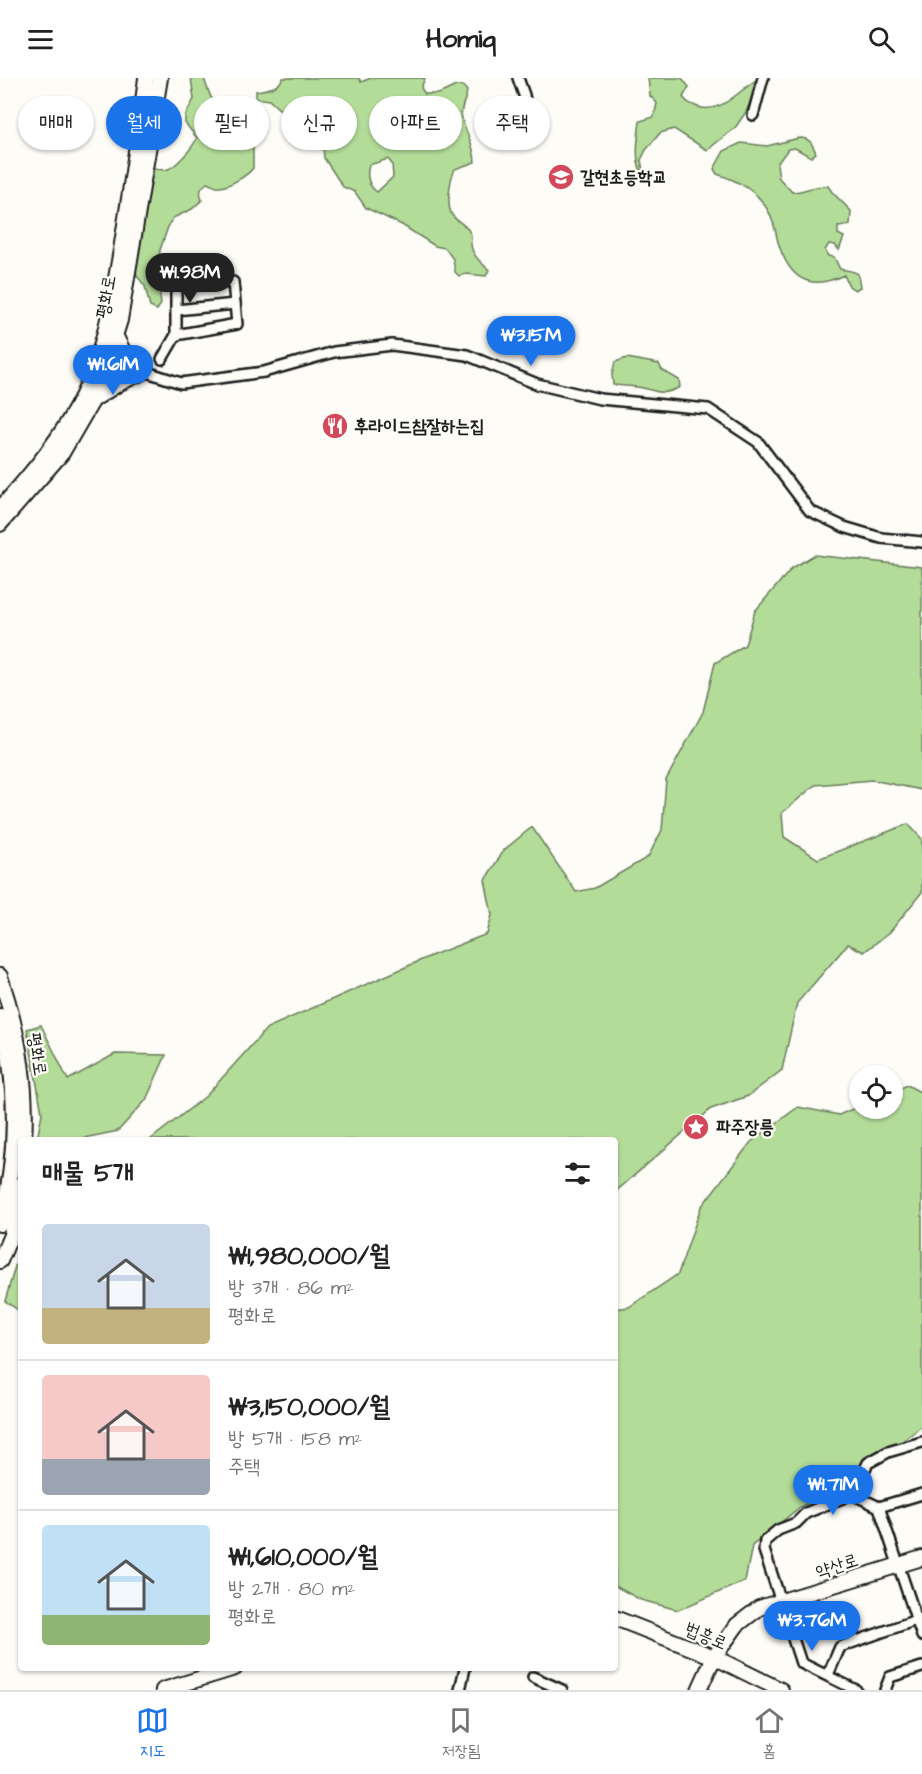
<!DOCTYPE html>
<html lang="ko">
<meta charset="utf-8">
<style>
body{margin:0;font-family:"Architects Daughter","Poor Story",sans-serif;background:#f2f2f2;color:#222;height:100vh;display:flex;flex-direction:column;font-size:22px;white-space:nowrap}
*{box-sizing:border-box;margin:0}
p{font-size:20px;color:#767676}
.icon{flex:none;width:33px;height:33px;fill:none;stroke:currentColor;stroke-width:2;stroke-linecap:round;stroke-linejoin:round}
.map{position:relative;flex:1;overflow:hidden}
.panel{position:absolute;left:18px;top:1059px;width:600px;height:534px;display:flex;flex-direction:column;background:#fff;border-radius:6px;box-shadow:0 2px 4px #0004}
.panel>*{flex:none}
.banner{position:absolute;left:18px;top:18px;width:600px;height:54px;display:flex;gap:12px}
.controls{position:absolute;left:849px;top:987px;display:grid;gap:12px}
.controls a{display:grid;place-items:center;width:54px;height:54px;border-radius:50%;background:#fff;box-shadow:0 2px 4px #0004;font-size:30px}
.price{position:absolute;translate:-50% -51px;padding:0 14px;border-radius:21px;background:#1a73e8;color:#fff;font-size:20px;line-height:39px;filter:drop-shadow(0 2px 3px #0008)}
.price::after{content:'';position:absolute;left:50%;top:36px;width:18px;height:14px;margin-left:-9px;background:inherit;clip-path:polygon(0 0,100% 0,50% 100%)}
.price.active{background:#222;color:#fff}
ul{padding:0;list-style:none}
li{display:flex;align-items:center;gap:18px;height:150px;padding:0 24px}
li+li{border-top:2px solid #e0e0e0}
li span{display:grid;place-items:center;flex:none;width:168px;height:120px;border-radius:6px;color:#555}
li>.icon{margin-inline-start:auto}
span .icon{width:72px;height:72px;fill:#fffc;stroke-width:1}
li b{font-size:26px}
h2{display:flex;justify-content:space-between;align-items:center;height:72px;padding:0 24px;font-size:26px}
.chip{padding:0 21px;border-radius:27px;background:#fff;box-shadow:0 2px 4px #0004;font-size:21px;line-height:54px}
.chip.active{background:#1a73e8;color:#fff}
header{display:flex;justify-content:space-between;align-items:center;height:78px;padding:0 24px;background:#fff;font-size:27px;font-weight:700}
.tabs{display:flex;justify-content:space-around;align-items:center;height:84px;border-top:2px solid #e0e0e0;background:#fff;font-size:16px;color:#767676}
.tabs a{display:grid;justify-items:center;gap:3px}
.tabs .active{color:#1a73e8}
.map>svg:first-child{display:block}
.green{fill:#b3dc99;stroke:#687c5a;stroke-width:1.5;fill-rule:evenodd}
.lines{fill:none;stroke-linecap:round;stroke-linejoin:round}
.street-casing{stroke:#1c1c1c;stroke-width:14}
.secondary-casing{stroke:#1c1c1c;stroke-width:18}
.street{stroke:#fdfcf7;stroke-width:9}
.secondary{stroke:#fdfcf7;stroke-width:14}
.labels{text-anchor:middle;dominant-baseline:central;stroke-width:4.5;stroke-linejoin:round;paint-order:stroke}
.poi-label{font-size:18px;font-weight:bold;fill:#1c1c1c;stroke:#fdfcf7;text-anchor:start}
.street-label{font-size:18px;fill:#1c1c1c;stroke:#fdfcf7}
</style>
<header><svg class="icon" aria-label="menu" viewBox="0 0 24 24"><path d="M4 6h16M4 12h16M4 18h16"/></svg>Homiq<svg class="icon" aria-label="search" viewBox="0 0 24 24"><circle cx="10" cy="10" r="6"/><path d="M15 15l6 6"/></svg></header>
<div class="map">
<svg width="922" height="1612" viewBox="0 0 922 1612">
<rect width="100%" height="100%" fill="#fdfcf7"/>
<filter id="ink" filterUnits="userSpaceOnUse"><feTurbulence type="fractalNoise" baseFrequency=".0167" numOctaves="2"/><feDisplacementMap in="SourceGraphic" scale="12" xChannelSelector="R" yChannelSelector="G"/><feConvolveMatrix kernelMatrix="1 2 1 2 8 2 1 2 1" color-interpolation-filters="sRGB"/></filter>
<g filter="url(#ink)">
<g class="green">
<path d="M191,0H204C208,12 212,30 227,32L230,38L222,49L224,55L231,58L243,54L253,63V90C247,98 227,110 217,109C213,108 210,106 207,105C200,110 199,114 202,122L192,131L173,140L169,146L160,172L157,193L161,226L157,232L150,229L145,208L137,198L136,192L150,92C157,90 159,92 165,92C175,91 193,69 197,60L185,45V38L194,21Z"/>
<path d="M283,0H359L361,4L371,0H425L421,10L425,16H439L456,8H463L467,13C466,23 459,30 462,41C467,57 474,66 475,84L455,91C450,100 446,127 452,137C456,143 465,146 469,153C473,158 470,161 471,166C472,178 482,185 489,192L486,198L466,196L459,198L455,194L453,181L445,170L435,168L402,147L366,130L355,114L343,109L324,80L323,68L348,58V51C333,41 328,41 315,53L298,34L279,31L269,22L256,20V13C266,11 278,11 283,0ZM388,81L392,86L393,99L377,114C368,108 366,97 369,87Z"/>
<path d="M648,0H682L689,9L683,19C687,25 691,26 698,29C723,37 741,9 760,0L746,34L735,50L707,72L674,51L660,55L646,72L641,82L645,104C634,82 637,68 640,43L654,39L657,25L650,18Z"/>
<path d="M799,60C810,60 812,65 816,75L811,79L795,70L788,71L777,86L779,100L792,114C805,114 813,107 828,108L832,114L851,133L850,147L838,149V156L844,159L839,172L835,167L829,166L825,172L828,178L834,179L840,191C847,193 852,192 858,196L860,209L855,212L849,208L844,197C808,214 789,200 778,164C775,151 773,140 766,129C755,111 736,102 717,96L714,91L724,73L741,65L767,68Z"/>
<path d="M627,280L659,286L662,292L679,302L680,309C662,318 660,314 643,310C633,308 623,308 613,307L612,296L615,284Z"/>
<path d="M814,477L922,489V712L872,702L815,707L782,735L784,759L818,781L908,746L922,761V814L890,854L864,874L848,866L797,925L782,992L748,1018L711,1031L615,1114V1062H150L206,1018L267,950L433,877L487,856L492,837L485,802L504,772L532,749L576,814L595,810L648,779L662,752L666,702L703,634L715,585L745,567L755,533L792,490Z"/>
<path d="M41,947L68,1002L115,976L166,977L146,1022L118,1053L74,1062H37L42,1035L27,951Z"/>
<path d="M907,1007L922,1015V1348L847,1406L800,1429L752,1468L745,1503L678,1532L641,1522L615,1508V1231L629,1229L678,1196L701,1129L751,1064L798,1029L839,1037L859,1028L860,1030H892L893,1014Z"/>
<path d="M21,1168V1234L5,1223Z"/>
</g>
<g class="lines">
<g class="street-casing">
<g id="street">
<path d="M518,0L524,17L530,51"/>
<path d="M753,37L763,0"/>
<path d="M176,232L235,226"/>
<path d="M162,281L176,257V208L233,204L237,246L176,257"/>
<path d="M101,289L120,293L150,295L181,305L264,294L334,274L392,267L467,277L537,306L600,321L708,331L758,364L810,433L844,449L881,460L922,464"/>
<path d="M852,1416L879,1429L922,1416"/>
<path d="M879,1429L922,1558"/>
<path d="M828,1597L840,1569L922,1540"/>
<path d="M533,1599L562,1612"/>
<path d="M460,1612L465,1590"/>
<path d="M856,1612L801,1585L764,1472L765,1463L778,1452L796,1445L806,1435L852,1416L868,1385L888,1374L922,1364"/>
<path d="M885,1612L890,1599L922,1589"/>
</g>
</g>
<g class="secondary-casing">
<g id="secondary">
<path d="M94,321L118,306L143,294L125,277L116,259"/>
<path d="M0,431C31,396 62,360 83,317C105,271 112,222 121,172C130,115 139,57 146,0"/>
<path d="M0,446L62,375L98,313L120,242L160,0"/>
<path d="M0,898C18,952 28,1005 24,1062"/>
<path d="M0,938C19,1003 18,1081 0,1146"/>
<path d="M0,1183L11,1157L21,1106"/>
<path d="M615,1540L714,1579L781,1612"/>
<path d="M163,1612L235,1590"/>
<path d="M699,1612L714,1579L737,1547L759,1530L922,1480"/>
</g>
</g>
<use href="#street" class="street"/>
<use href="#secondary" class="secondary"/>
</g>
</g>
<defs>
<g id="school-disc" transform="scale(1.35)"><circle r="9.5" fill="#d1495b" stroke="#fdfcf7"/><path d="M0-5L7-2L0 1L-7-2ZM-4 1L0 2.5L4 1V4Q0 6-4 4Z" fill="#fff"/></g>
<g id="restaurant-disc" transform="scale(1.35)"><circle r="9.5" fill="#d1495b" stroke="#fdfcf7"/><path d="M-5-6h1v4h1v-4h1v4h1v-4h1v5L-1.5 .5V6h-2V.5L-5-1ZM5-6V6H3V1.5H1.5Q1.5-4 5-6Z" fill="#fff"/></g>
<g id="sight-disc" transform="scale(1.35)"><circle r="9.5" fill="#d1495b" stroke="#fdfcf7"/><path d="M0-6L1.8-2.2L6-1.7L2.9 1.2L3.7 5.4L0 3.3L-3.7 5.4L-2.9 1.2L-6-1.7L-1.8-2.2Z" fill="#fff"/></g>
</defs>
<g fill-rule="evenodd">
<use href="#school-disc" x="561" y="99"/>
<use href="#restaurant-disc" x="335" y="348"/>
<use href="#sight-disc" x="696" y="1049"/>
</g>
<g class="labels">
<g class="poi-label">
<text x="580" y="99">갈현초등학교</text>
<text x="354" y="348">후라이드참잘하는집</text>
<text x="716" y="1049">파주장릉</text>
</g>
<g class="street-label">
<text transform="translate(106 219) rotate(-80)">평화로</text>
<text transform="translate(37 976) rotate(81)">평화로</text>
<text transform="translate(837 1488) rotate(-18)">약산로</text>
<text transform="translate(706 1558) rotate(23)">법흥로</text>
</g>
</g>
</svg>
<div class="controls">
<a><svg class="icon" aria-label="locate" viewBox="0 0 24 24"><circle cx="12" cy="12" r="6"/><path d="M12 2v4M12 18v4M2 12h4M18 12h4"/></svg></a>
</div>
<b class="price active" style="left:190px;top:226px">₩1.98M</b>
<b class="price" style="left:531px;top:289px">₩3.15M</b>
<b class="price" style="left:113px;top:318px">₩1.61M</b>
<b class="price" style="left:833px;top:1438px">₩1.71M</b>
<b class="price" style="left:812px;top:1574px">₩3.76M</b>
<div class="banner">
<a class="chip">매매</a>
<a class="chip active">월세</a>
<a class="chip">필터</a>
<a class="chip">신규</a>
<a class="chip">아파트</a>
<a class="chip">주택</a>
</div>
<section class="panel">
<h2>매물 5개<svg class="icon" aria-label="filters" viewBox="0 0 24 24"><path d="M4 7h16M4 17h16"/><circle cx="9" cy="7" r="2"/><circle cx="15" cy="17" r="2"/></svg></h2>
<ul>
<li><span style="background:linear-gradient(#c9d6e8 70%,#c2b280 0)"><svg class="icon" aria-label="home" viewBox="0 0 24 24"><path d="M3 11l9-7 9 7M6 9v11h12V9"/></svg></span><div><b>₩1,980,000/월</b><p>방 3개 · 86 m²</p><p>평화로</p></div></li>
<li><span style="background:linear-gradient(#f6c9c9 70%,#9aa5b1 0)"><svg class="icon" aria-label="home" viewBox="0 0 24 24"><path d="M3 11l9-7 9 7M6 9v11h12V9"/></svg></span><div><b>₩3,150,000/월</b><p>방 5개 · 158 m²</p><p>주택</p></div></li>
<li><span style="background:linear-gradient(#bfe0f5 75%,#8fb573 0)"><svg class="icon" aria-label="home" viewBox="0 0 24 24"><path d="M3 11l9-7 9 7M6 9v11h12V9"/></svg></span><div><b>₩1,610,000/월</b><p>방 2개 · 80 m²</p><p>평화로</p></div></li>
</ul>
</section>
</div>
<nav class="tabs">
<a class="active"><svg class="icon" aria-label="map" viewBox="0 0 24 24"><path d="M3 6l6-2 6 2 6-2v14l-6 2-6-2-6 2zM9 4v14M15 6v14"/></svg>지도</a>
<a><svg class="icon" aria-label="saved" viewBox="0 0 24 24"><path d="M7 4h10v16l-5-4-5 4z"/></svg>저장됨</a>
<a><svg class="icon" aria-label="home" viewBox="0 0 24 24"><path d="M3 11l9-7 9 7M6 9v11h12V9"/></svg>홈</a>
</nav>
